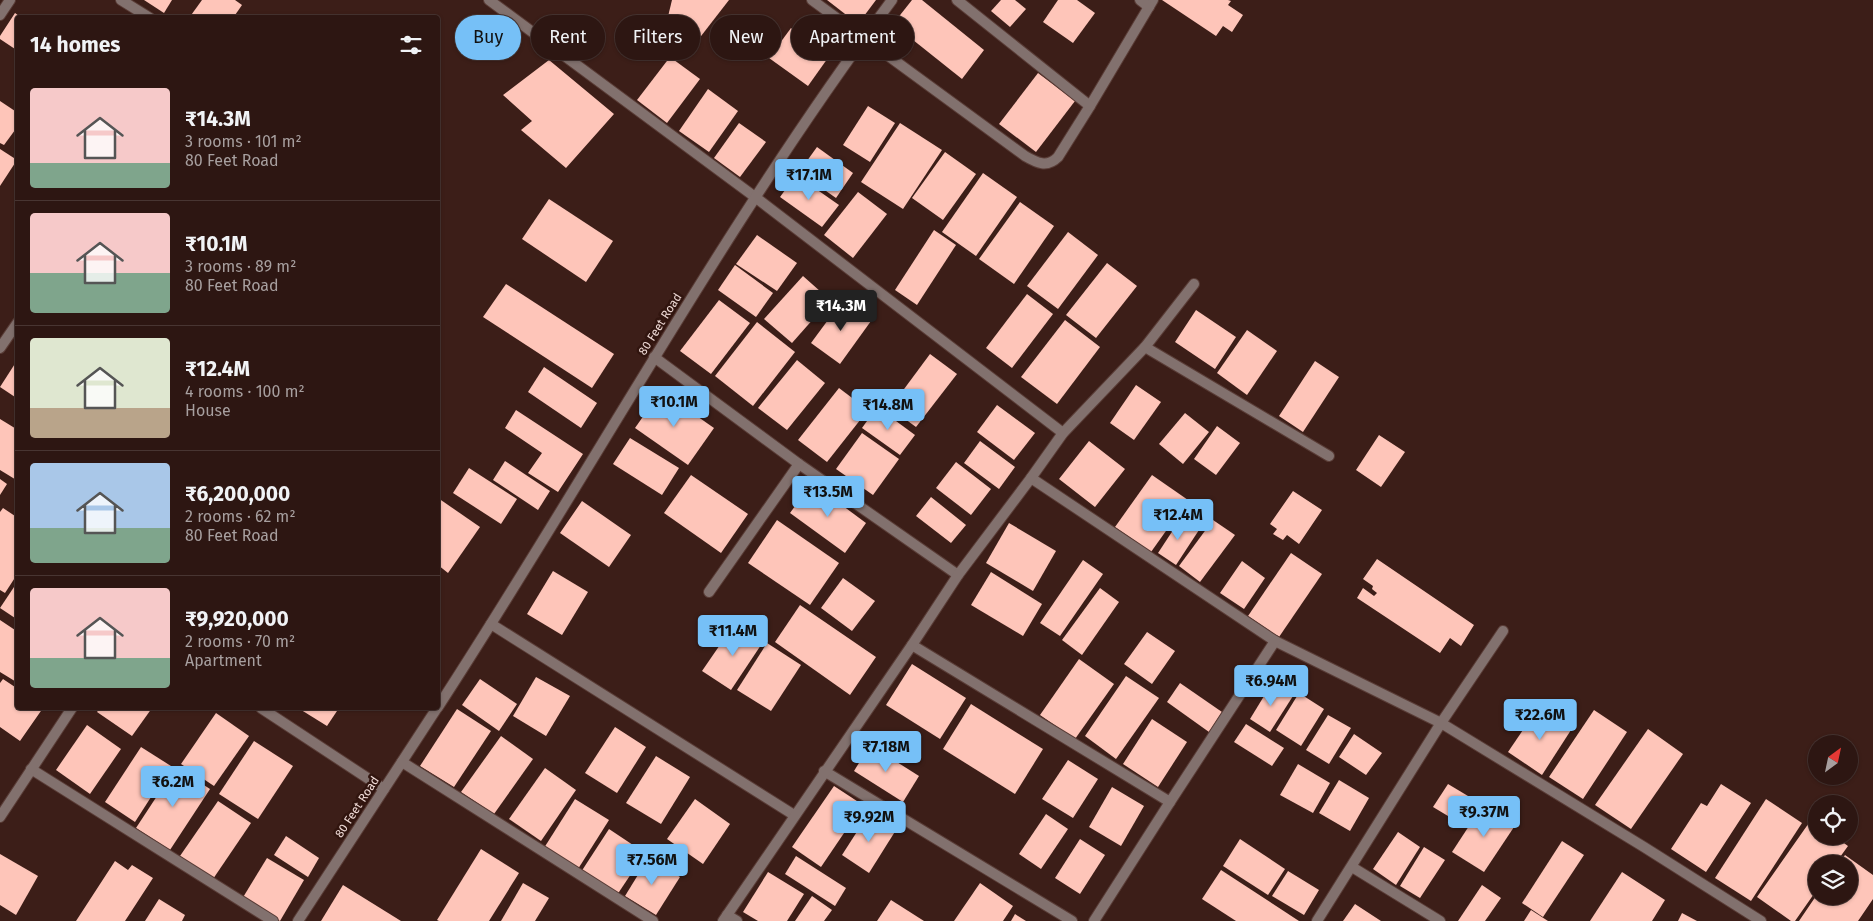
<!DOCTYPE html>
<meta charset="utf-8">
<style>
body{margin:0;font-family:"Fira Sans",sans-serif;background:#351f1b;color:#f1f3f6;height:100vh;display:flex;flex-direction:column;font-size:19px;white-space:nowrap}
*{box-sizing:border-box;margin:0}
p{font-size:16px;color:#a79f9f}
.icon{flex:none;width:28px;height:28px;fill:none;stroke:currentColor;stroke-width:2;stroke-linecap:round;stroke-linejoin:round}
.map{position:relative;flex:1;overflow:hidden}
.sheet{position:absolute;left:15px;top:15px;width:425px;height:695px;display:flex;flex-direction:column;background:#2d1612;border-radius:5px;box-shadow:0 1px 4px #0004,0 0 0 1px #483532}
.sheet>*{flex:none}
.hud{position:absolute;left:455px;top:15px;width:475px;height:45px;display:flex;gap:10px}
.needle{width:32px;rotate:33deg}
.buttons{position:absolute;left:1808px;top:735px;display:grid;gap:10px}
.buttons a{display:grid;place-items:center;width:50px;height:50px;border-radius:50%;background:#2d1612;box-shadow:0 1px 4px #0004,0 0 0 1px #483532;font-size:25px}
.price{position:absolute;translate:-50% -42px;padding:0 11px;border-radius:5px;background:#76c0f7;color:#111;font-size:16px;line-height:32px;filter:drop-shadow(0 1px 2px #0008)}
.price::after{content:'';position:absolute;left:50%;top:30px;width:15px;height:11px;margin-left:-8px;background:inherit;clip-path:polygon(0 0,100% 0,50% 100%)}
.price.current{background:#222;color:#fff}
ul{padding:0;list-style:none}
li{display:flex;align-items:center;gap:15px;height:125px;padding:0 15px}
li+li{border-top:1px solid #483532}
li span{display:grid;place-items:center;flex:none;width:140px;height:100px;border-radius:5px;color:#555}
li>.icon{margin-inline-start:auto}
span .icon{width:60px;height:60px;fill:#fffc;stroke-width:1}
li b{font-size:21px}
h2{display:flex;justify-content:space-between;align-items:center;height:60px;padding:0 15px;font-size:21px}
.pill{padding:0 18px;border-radius:22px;background:#2d1612;box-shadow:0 1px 4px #0004,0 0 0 1px #483532;font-size:18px;line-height:45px}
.pill.current{background:#76c0f7;color:#111}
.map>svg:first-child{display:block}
.building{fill:#fec5b9}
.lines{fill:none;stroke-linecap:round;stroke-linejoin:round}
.street-casing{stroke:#593c36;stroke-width:12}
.street{stroke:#82716e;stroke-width:10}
.labels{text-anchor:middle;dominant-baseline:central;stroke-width:5;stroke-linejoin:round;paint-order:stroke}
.street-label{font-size:12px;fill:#efdad6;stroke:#31150f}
</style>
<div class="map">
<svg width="1873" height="921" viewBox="0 0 1873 921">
<rect width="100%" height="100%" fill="#3c1e18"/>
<g class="building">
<path d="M144,0H172L164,13Z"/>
<path d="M202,0H235L242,5L233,18H189Z"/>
<path d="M672,0H729L691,49L664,33Z"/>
<path d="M827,0H876L858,24Z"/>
<path d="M912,0H922L984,50L962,79L893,24Z"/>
<path d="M1001,0H1015L1026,9L1010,27L991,11Z"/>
<path d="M1058,0H1077L1095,13L1073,43L1043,22Z"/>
<path d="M1162,0H1228L1231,1L1228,5L1243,15L1232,32L1223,26L1216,36Z"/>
<path d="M15,13L22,18H18V51L0,39V36Z"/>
<path d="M754,14L778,31L759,58L735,41Z"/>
<path d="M791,28L830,55L808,86L769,58Z"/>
<path d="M670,57L700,79L667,123L637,100Z"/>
<path d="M549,60L614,114L566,168L521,130L532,121L503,95Z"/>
<path d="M1038,73L1075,101L1036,152L999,124Z"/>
<path d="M708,89L738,111L709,152L679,131Z"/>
<path d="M0,101L18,113V126L4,145L0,143Z"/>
<path d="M868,106L895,123L870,162L843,145Z"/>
<path d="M739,123L766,142L740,177L714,158Z"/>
<path d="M900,123L942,150L903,209L861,182Z"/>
<path d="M817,147L853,173L836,198L799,172Z"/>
<path d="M0,149L17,160L0,186Z"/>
<path d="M945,152L976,174L943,220L912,198Z"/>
<path d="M983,173L1017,197L976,256L942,232Z"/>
<path d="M796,175L839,205L822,227L780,197Z"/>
<path d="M858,192L887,214L853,258L824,235Z"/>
<path d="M549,199L613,241L586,282L522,239Z"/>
<path d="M1020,202L1054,226L1014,284L979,259Z"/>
<path d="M934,230L956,245L917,305L895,290Z"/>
<path d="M1068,232L1098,255L1058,309L1027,286Z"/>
<path d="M757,235L797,263L777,291L736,264Z"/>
<path d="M1107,263L1137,286L1096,338L1066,315Z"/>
<path d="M735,265L773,293L756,317L718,290Z"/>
<path d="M803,276L830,300L792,343L764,319Z"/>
<path d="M506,284L614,354L592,388L483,317Z"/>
<path d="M1027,294L1053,314L1012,368L986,348Z"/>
<path d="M719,300L750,323L711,374L680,351Z"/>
<path d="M842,301L871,321L840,364L811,343Z"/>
<path d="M1196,310L1236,337L1215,369L1175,342Z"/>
<path d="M1065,320L1100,347L1057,404L1021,377Z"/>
<path d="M757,322L795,352L753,406L715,376Z"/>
<path d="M1247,330L1277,351L1247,395L1217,373Z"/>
<path d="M930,354L957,374L916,427L890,408Z"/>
<path d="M18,359V399L0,387Z"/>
<path d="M797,360L825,383L787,430L758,408Z"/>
<path d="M1315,361L1339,377L1303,432L1279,416Z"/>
<path d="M544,367L597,403L581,428L528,392Z"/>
<path d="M1136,385L1161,402L1134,440L1110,423Z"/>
<path d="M839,388L868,410L827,462L798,440Z"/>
<path d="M661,391L714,428L688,465L635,428Z"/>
<path d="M997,405L1035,433L1014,460L977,432Z"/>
<path d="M877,407L915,435L900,455L862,428Z"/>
<path d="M516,410L583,454L558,492L528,473L542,453L505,428Z"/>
<path d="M1185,413L1209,432L1183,464L1159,444Z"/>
<path d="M0,419L18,430V481L0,470Z"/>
<path d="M1217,426L1240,443L1216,475L1194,459Z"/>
<path d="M862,433L899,459L873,495L836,469Z"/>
<path d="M1379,435L1405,452L1381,487L1356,470Z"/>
<path d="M630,438L679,468L662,495L613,464Z"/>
<path d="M980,441L1015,467L999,489L964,463Z"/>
<path d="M1089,441L1125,469L1095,507L1059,479Z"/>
<path d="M505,461L550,491L538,510L493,480Z"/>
<path d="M956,462L991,489L971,515L936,488Z"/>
<path d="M469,468L517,499L501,524L453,493Z"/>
<path d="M691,475L748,514L721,553L664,513Z"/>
<path d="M1152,475L1188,500L1151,552L1115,527Z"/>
<path d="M0,479L7,484L0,495Z"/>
<path d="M812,483L866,523L845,553L790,513Z"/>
<path d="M1293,491L1322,510L1299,544L1287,535L1283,540L1273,534L1277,529L1270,524Z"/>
<path d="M931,497L966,525L951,543L916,516Z"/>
<path d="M438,498L480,527L448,573L438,565Z"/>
<path d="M582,501L631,535L609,567L560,533Z"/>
<path d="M3,508L18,518V573L5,593L0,590V512Z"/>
<path d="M1181,518L1199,530L1176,565L1158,553Z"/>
<path d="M777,520L839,563L810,605L748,563Z"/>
<path d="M1213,520L1235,535L1200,582L1179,566Z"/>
<path d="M1009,523L1056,551L1033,591L986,563Z"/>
<path d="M1291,553L1322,574L1279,637L1248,616Z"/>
<path d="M1377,559L1474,625L1461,646L1450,638L1440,653L1357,598L1363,588L1374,596L1377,593L1372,589L1373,586L1363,579Z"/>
<path d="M1083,560L1103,574L1060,636L1040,623Z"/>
<path d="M1242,561L1265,578L1244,609L1220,593Z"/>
<path d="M553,571L588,592L562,635L527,614Z"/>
<path d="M991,572L1042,604L1023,636L971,605Z"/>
<path d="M843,578L875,601L852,631L821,608Z"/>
<path d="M18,581V620L0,608Z"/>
<path d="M1100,588L1119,602L1082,655L1062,640Z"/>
<path d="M800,605L876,657L850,695L775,642Z"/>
<path d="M0,620L18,632V683L0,672Z"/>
<path d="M735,623L763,642L731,690L702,671Z"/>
<path d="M1147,632L1175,651L1152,684L1124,664Z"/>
<path d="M767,643L801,665L771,711L737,690Z"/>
<path d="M1079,659L1114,684L1075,739L1040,715Z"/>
<path d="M912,664L966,698L940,739L886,705Z"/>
<path d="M1126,676L1159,698L1116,759L1085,736Z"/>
<path d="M536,677L570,696L546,736L513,716Z"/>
<path d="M3,679L18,689V708H43L20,741L0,727V683Z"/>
<path d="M480,679L517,704L499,731L462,705Z"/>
<path d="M1180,683L1222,712L1209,732L1167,702Z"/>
<path d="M1272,683L1293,696L1270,732L1250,719Z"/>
<path d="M1299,693L1324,709L1301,746L1276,730Z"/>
<path d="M971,704L1043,749L1015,794L943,749Z"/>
<path d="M100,708H152L132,736L97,712Z"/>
<path d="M298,708H339L327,726Z"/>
<path d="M1538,708L1571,730L1542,775L1508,752Z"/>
<path d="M457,709L491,731L454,787L420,766Z"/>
<path d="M1594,710L1627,732L1583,799L1549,777Z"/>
<path d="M216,713L249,736L214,786L181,764Z"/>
<path d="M1328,715L1351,728L1329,764L1306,750Z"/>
<path d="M1152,719L1187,742L1158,787L1123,764Z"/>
<path d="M1246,724L1284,748L1272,766L1234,742Z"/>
<path d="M87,725L121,749L90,794L56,770Z"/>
<path d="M615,727L646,747L617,793L585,773Z"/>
<path d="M1648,729L1683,754L1631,829L1595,805Z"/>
<path d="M1354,734L1382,753L1366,775L1339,757Z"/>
<path d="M501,736L533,759L494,814L461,792Z"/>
<path d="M254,741L293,766L258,819L219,794Z"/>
<path d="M870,745L919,776L903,802L854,771Z"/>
<path d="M141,747L171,766L135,822L105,802Z"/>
<path d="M656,756L690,777L661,824L626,803Z"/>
<path d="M1068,760L1098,779L1073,818L1042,799Z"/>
<path d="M1298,764L1330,783L1313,813L1280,795Z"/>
<path d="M176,767L210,789L170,850L136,828Z"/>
<path d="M545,768L576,790L541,841L509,819Z"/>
<path d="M1339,780L1369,798L1350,831L1319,813Z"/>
<path d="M1448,784L1473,799L1458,822L1433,807Z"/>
<path d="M1721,784L1751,803L1706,872L1671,849L1701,803L1707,806Z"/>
<path d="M834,786L863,805L821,867L792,847Z"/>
<path d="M1112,787L1144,806L1121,846L1089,827Z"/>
<path d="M575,799L609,820L578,869L544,848Z"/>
<path d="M695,799L730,824L703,864L667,839Z"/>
<path d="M1766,799L1802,823L1751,901L1715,878Z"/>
<path d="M218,801L251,823L213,879L180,856Z"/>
<path d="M1484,803L1516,824L1484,872L1452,852Z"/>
<path d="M869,813L896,830L869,873L842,855Z"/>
<path d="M1046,814L1068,829L1041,869L1019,854Z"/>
<path d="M1811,820L1816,824V836H1834L1848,846L1835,864H1816V891L1795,921H1791L1757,897Z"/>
<path d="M609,829L645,853L617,895L581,872Z"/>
<path d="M1398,832L1420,847L1396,885L1373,869Z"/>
<path d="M286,836L319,858L308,877L274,855Z"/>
<path d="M1080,839L1105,855L1080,894L1055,878Z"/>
<path d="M1240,839L1285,869L1268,895L1223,866Z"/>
<path d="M1562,841L1584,855L1543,917L1522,903Z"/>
<path d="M1424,847L1445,860L1420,898L1400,886Z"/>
<path d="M481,849L519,873L489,921H439L437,920Z"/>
<path d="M0,854L38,876L16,915L0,905Z"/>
<path d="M1845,855L1873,875V899L1858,921H1799L1816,896H1849V864H1839Z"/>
<path d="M796,856L846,888L835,906L785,874Z"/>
<path d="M649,857L680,877L656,915L625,896Z"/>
<path d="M267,858L304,880L280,921L242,899Z"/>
<path d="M115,861L128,870L132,865L153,878L125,921H76Z"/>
<path d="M1221,870L1299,921H1236L1202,899Z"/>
<path d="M1288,871L1319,890L1304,915L1272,896Z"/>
<path d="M768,872L804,894L787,921H758L743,912Z"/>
<path d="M1622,872L1665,900L1652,921H1590Z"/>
<path d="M523,883L549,898L535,921H501Z"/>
<path d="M980,883L1013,906L1003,921H954Z"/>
<path d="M343,885L401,921H321Z"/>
<path d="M1482,885L1501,898L1485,921H1458Z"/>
<path d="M812,896L832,910L824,921H795Z"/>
<path d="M159,899L185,915L182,921H145Z"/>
<path d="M891,900L924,921H877Z"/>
<path d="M1355,904L1381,921H1343Z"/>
<path d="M1531,910L1548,921H1524Z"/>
<path d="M1682,913L1697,921H1678Z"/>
<path d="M1015,914L1026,921H1011Z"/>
</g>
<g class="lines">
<g class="street-casing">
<g id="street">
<path d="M121,0L150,18"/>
<path d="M489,0L755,197L1063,433"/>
<path d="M812,0L1025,156C1037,163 1047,168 1058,157L1090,106L1153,0"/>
<path d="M957,0L1090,106"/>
<path d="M1140,0L1149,7"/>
<path d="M0,15L10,0"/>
<path d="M1145,347L1329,456"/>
<path d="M0,348L18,322"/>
<path d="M654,357L799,464L958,575"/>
<path d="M1031,478L1275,641L1441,723L1644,847L1761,921"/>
<path d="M709,592L799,464"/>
<path d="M491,624L794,815"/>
<path d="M912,645L1170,802L1275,641"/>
<path d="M438,707C591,472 724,225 892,0"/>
<path d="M261,708L384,789"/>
<path d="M402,762L653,921"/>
<path d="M31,769L273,921"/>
<path d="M824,771L1072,921"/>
<path d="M0,817L72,708"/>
<path d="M1352,867L1440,921"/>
<path d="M727,915L737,921"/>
<path d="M298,921L437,708"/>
<path d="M723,921L912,645L958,575L1031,478L1063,433L1145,347L1194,284"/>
<path d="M1094,921L1170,802"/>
<path d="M1317,921L1441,723L1503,631"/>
</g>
</g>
<use href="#street" class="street"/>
</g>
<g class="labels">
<g class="street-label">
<text transform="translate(660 324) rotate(-58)">80 Feet Road</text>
<text transform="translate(357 807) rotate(-57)">80 Feet Road</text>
</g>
</g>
</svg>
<div class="buttons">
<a><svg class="needle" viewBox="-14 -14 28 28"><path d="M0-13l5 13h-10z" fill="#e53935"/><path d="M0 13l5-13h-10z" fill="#a79f9f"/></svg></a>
<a><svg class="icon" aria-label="locate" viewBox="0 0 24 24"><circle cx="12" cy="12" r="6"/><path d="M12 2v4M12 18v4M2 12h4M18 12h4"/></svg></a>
<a><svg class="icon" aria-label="layers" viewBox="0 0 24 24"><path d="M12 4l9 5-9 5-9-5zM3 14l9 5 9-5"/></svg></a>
</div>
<b class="price" style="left:809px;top:201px">₹17.1M</b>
<b class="price current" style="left:841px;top:332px">₹14.3M</b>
<b class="price" style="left:674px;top:428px">₹10.1M</b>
<b class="price" style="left:888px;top:431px">₹14.8M</b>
<b class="price" style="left:828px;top:518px">₹13.5M</b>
<b class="price" style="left:1178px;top:541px">₹12.4M</b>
<b class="price" style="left:733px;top:657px">₹11.4M</b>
<b class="price" style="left:1271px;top:707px">₹6.94M</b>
<b class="price" style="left:1540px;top:741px">₹22.6M</b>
<b class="price" style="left:886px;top:773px">₹7.18M</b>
<b class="price" style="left:173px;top:808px">₹6.2M</b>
<b class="price" style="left:1484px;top:838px">₹9.37M</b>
<b class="price" style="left:869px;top:843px">₹9.92M</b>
<b class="price" style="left:652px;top:886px">₹7.56M</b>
<div class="hud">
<a class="pill current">Buy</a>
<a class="pill">Rent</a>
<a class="pill">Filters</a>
<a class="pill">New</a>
<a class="pill">Apartment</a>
</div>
<section class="sheet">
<h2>14 homes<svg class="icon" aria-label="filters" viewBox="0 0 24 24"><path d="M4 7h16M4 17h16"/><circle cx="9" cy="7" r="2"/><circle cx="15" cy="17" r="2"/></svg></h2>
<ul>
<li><span style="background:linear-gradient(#f6c9c9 75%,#7fa58c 0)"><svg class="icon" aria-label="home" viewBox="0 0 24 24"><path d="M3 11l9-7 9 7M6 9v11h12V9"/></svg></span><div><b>₹14.3M</b><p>3 rooms · 101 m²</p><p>80 Feet Road</p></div></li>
<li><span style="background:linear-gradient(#f6c9c9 60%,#7fa58c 0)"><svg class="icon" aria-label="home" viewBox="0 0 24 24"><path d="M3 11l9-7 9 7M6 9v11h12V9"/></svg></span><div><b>₹10.1M</b><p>3 rooms · 89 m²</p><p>80 Feet Road</p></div></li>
<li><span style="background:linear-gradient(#dfe7d0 70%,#b9a48a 0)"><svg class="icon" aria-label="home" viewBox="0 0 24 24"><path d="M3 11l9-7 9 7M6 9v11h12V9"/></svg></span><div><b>₹12.4M</b><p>4 rooms · 100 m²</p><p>House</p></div></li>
<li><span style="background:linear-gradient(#a9c7e8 65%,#7fa58c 0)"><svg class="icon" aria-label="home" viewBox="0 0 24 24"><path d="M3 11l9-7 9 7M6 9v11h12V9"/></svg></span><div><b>₹6,200,000</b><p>2 rooms · 62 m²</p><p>80 Feet Road</p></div></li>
<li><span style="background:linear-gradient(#f6c9c9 70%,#7fa58c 0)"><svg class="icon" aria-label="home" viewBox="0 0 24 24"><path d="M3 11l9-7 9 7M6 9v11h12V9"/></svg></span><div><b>₹9,920,000</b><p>2 rooms · 70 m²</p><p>Apartment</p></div></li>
</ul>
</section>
</div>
